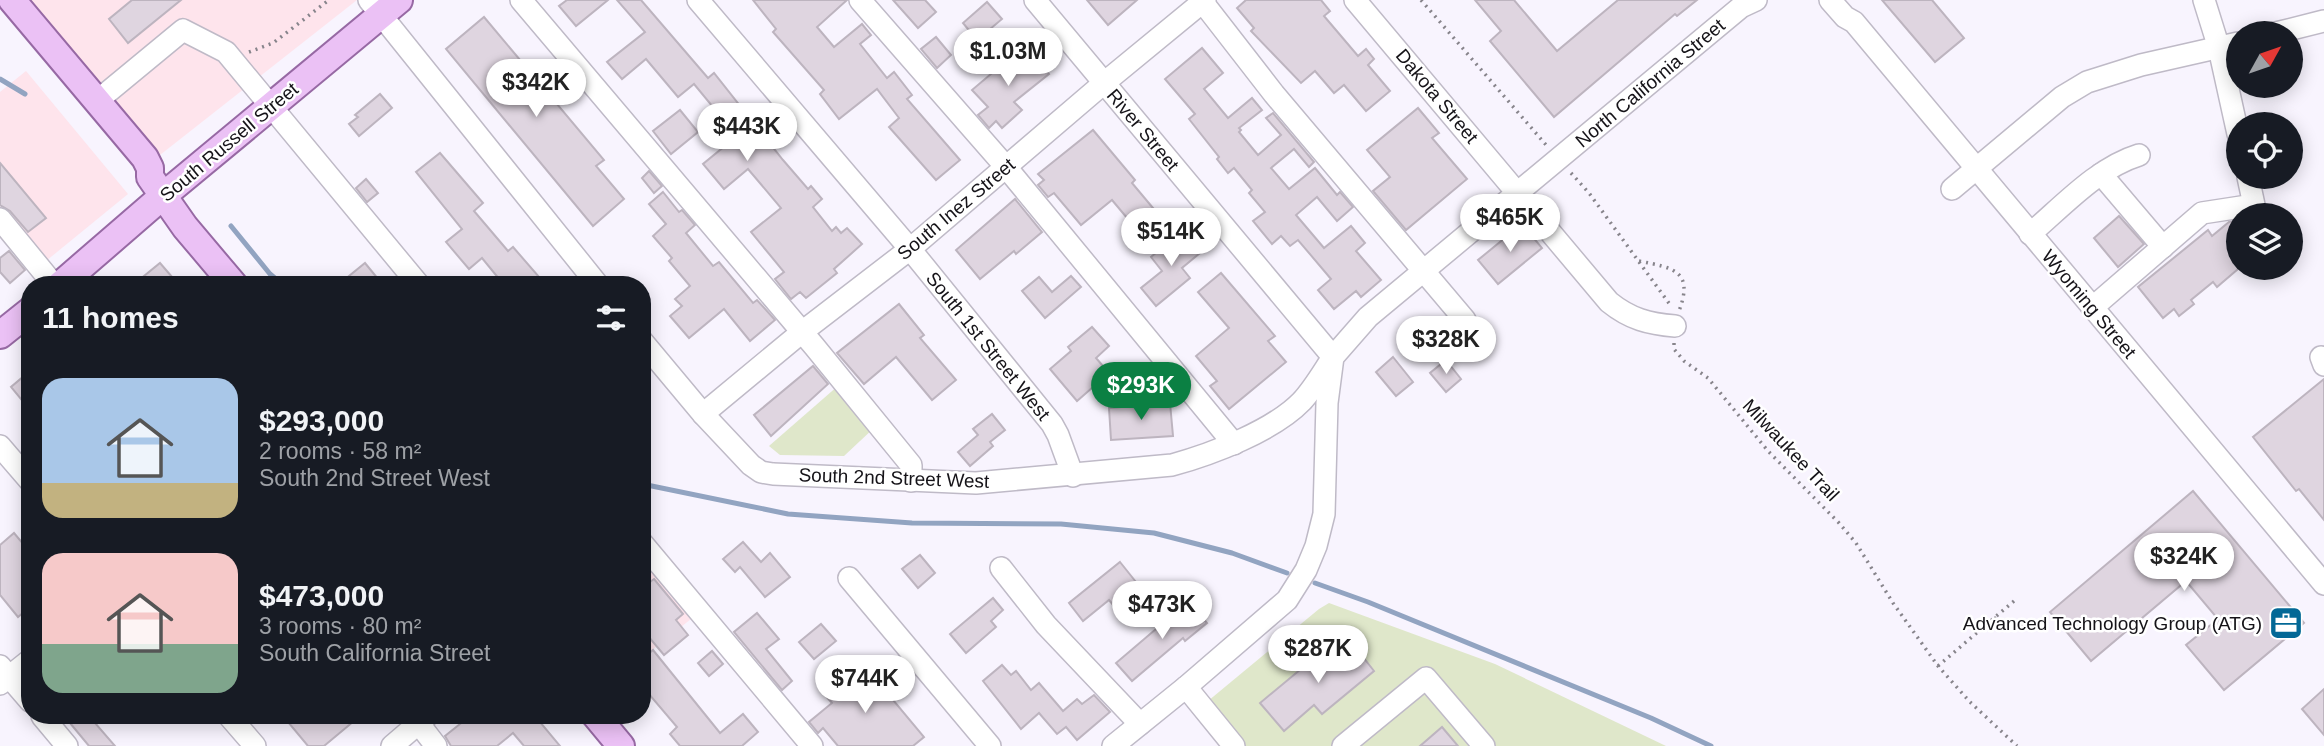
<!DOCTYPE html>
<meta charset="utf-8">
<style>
body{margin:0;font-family:Helvetica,sans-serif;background:#242831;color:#f1f3f6;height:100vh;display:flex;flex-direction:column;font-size:26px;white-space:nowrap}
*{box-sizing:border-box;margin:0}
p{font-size:23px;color:#9ea1a6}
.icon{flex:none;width:38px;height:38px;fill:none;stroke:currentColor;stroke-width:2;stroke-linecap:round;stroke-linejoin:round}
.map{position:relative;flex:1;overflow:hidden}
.panel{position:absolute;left:21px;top:276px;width:630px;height:448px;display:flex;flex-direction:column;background:#171b24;border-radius:28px;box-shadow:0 4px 18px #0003}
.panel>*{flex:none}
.needle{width:46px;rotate:50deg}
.fabs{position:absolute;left:2226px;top:21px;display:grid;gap:14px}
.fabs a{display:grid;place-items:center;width:77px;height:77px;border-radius:50%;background:#171b24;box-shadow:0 4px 18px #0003;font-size:35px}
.price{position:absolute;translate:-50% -60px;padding:0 16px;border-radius:24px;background:#fff;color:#222;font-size:23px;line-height:46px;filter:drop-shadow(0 2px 4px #0008)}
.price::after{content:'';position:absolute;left:50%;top:42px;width:21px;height:16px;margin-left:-10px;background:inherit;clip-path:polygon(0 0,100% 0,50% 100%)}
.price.on{background:#0b8043;color:#fff}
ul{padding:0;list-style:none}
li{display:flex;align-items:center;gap:21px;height:175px;padding:0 21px}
li span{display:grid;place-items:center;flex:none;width:196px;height:140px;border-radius:21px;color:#555}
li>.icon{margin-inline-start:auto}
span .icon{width:84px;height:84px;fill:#fffc;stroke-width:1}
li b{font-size:30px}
h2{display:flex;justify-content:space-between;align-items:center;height:84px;padding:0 21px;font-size:30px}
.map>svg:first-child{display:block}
.commercial{fill:#fee4ec}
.green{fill:#dfe7ca}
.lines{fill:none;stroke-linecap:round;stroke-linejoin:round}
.stream{stroke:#92a4c1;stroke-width:5}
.building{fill:#dfd5e0;stroke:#bdb4bf;stroke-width:2}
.minor-casing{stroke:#bfbac7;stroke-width:24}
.major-casing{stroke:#9769a4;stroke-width:30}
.path{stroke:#87848b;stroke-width:3.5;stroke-dasharray:2 5;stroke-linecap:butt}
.minor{stroke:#fff;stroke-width:21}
.major{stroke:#ebc1f5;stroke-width:26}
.labels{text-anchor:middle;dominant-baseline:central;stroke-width:5;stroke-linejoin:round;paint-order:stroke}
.street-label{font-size:19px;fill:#151318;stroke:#fff}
.poi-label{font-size:19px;fill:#151318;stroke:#fff;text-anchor:end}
</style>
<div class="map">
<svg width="2324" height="746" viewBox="0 0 2324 746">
<rect width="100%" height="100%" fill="#f8f4fe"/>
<g class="commercial">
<path d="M27,0H357L160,155Z"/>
<path d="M26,71L128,194L46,261L0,205V92Z"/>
<path d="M642,550L696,615L642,658Z"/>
</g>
<g class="green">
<path d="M839,385L875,427L844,456L780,455L769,446Z"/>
<path d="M1329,603L1495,664L1666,746H1245L1208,701L1319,609Z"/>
</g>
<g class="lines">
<g class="stream">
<path d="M0,79L25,94"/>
<path d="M231,226L270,274L283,285"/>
<path d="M642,484L788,514L912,523L1061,524L1154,533L1232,553L1287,573"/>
<path d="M1315,583L1368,602L1651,718L1711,746"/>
</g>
</g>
<g class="building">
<path d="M132,0H181L128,43L109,19Z"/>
<path d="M567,0H608L576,26L559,6Z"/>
<path d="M617,0H641L708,78L714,73L783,160L808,189L811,186L822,199L813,207L832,231L836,227L841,233L847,228L862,244L834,269L837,273L806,298L800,292L791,299L775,279L784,272L751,232L781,208L748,169L724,189L703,164L737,136L694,84L678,97L646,59L622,79L607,62L645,32Z"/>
<path d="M753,0H847L817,27L834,47L862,24L871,35L860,44L887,78L894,72L912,95L907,99L960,160L936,180L889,127L899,118L877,89L839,119L820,94L824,90L773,32L776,29Z"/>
<path d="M893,0H925L936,12L918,28Z"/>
<path d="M1087,0H1137L1108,25Z"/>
<path d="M1246,0H1321L1330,11L1324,16L1358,56L1366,49L1374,59L1368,65L1390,91L1366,111L1344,85L1334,93L1315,71L1301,83L1251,31L1254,28L1237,8Z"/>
<path d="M1475,0H1514L1557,51L1618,0H1697L1677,16L1675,14L1554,117L1490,41L1501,31Z"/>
<path d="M1882,0H1932L1964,38L1935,62Z"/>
<path d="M987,2L1002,19L977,40L963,23Z"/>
<path d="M484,17L604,160L596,166L624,199L593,226L446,49Z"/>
<path d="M936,37L951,55L937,68L921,49Z"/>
<path d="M1202,48L1223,73L1204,89L1228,118L1252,98L1262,110L1239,128L1241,130L1239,132L1258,155L1281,135L1266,118L1273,113L1314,162L1309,167L1294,149L1271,168L1289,189L1315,168L1337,195L1340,192L1353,207L1337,221L1317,197L1296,215L1324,248L1351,226L1365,243L1356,251L1381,280L1361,297L1356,291L1334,309L1318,290L1331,279L1298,240L1290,246L1281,236L1272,244L1253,221L1265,212L1249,193L1252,190L1234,168L1228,173L1217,159L1219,157L1189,119L1195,114L1165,79Z"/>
<path d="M1017,52L1024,61L1033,54L1049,74L1014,102L1022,110L1002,128L996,121L989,128L978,115L988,107L972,90Z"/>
<path d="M380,94L392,108L359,136L349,124L358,117L355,115Z"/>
<path d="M1418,108L1439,133L1432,138L1467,179L1406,230L1373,191L1390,177L1367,150Z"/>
<path d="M680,110L698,132L671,154L653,131Z"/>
<path d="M1093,130L1135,180L1132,183L1158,214L1138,231L1112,200L1081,225L1054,193L1048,197L1038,185L1044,180L1038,174Z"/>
<path d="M440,153L483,203L474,211L508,251L513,247L546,285H504L482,258L469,269L446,242L462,229L416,172Z"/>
<path d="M0,163L46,218L28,232L10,211L0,205Z"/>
<path d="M649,171L662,186L654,193L642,178Z"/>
<path d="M366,179L378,193L367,202L356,188Z"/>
<path d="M663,192L679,212L682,210L695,225L686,233L713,266L719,262L753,303L757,300L775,320L750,341L724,309L689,338L670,316L682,306L675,299L690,286L669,261L672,258L653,236L666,224L649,204Z"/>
<path d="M1015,199L1042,232L1016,254L1014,251L980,279L956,250Z"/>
<path d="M2119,216L2144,244L2118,267L2094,238Z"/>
<path d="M2238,221V269L2217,287L2213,282L2191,300L2194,304L2179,316L2174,309L2163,318L2138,287L2208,230L2212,236L2229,222Z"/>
<path d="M1522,224L1542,248L1498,284L1478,260Z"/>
<path d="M1182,231L1200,253L1182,268L1190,278L1156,306L1141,288L1162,271L1151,257Z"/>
<path d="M9,251L25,270L10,283L0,272V258Z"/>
<path d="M160,263L179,285H133Z"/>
<path d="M365,263L383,285H338Z"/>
<path d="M1221,273L1275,336L1268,341L1286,362L1229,409L1210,386L1217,381L1196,356L1229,328L1198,292Z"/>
<path d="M1071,276L1081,287L1045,318L1022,291L1039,277L1052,292Z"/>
<path d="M899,304L924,335L920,338L956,380L932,400L896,357L864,384L837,353Z"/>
<path d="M1092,327L1109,346L1096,358L1109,373L1077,401L1050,369L1071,351L1068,347Z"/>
<path d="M1393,357L1413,382L1396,396L1376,372Z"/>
<path d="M1446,360L1461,379L1446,392L1430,373Z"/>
<path d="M813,366L828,384L771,436L754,415Z"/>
<path d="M30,371V410L11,387Z"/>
<path d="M2324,379V520L2299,489L2296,491L2253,437Z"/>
<path d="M1170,403L1173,436L1111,440L1109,408Z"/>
<path d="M992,414L1005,430L990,442L993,446L970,466L958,452L978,435L973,429Z"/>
<path d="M2193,491L2304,623L2224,690L2186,645L2218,619L2186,581L2091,661L2050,612Z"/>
<path d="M14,533L30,552V607L18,617L0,595V545Z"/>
<path d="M743,542L761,562L770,553L790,577L765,597L740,567L735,572L723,559Z"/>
<path d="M920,555L935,573L918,588L902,569Z"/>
<path d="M1120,562L1144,592L1119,612L1109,600L1083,621L1069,603Z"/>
<path d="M654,579L683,614L676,620L688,635L664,655L642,629V588Z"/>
<path d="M993,598L1003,610L991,621L996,627L966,653L950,634Z"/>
<path d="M1189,601L1207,623L1185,641L1183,638L1132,681L1116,663Z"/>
<path d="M757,613L779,639L766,649L792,681L782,690L734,632Z"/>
<path d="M821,624L836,641L814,659L799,642Z"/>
<path d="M1336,640L1347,654L1355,647L1374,671L1322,714L1314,705L1284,731L1260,703Z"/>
<path d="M653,650L720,733L743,714L758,732L742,746H680L670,734L677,727L642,686V659Z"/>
<path d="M712,651L723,664L709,676L698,663Z"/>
<path d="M863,664L924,737L913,746H838L823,728L818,733L809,722L832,703L825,695Z"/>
<path d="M1002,665L1011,675L1016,671L1031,690L1039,683L1063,711L1077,699L1082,704L1094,695L1110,712L1077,740L1066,727L1057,734L1039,713L1021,729L983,681Z"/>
<path d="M2324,689V735L2302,709Z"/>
<path d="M78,716H89L115,746H89L70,723Z"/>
<path d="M283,716H360L324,746H308Z"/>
<path d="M470,716H535L560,746H524L513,733L497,746H451L445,736Z"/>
<path d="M1442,727L1458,746H1420Z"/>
</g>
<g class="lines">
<g class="minor-casing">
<g id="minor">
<path d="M369,0L598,285"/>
<path d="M521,0L814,346L911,465V481"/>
<path d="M698,0L910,249L1052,424L1058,435L1073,476"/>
<path d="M860,0L1006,167L1234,444"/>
<path d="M1201,0L1274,94L1465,320"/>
<path d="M1355,0L1609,302C1630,319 1649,324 1675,326"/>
<path d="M1830,0L1845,17L1854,22L2324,584"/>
<path d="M2204,0L2219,48L2238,134"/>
<path d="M2276,33L2324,21"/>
<path d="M97,101L183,30L226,52L419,285"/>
<path d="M2101,174L2163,247"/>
<path d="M1952,189L2062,97L2087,82L2141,65L2238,43"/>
<path d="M0,219L54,285"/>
<path d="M2030,234C2063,206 2097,168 2139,155"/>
<path d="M2092,308L2202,213L2254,205L2248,177"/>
<path d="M642,341L703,414L751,465L761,472L773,474L976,483L1172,465C1212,454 1273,431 1302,401C1314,388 1323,372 1333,357L1035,0"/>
<path d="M2321,357L2324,365"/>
<path d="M703,414L802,332L910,249L1104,83L1205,0"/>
<path d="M0,446L30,481"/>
<path d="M642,543L812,746"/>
<path d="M1001,568L1046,625L1140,724"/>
<path d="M849,578L990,746"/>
<path d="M0,666L30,701"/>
<path d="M0,684L30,660"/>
<path d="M1186,687L1234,746"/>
<path d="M42,716L67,746"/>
<path d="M229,716L255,746"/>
<path d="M413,716L436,746"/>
<path d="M392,746L427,716"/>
<path d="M1113,746L1186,687L1287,600L1306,570L1316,546L1324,514L1327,403L1333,357L1368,317L1741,7L1756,0"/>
<path d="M1343,746L1426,678L1484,746"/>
</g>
</g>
<g class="major-casing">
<g id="major">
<path d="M12,0L145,158L150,168V177L185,227L234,285"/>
<path d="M60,285L164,195L399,0"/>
<path d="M0,335L30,311"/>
<path d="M596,716L621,746"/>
</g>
</g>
<g class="path">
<path d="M1421,0L1547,146"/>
<path d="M249,52L273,43L329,0"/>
<path d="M1571,173L1589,193L1671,306"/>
<path d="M1639,261C1674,268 1694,271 1679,311"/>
<path d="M1674,343V349L1684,361L1708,378L1768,451L1839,523L1856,543L1893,603L1938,666L1970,702L2017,746"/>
<path d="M1994,618L2023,626"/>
<path d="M1938,666L2014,601"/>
</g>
<use href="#minor" class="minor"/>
<use href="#major" class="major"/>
</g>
<defs>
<g id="office-square" transform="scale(1.75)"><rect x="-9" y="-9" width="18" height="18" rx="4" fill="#036896" stroke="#fff"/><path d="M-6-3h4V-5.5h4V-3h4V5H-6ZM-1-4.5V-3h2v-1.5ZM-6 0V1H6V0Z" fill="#fff"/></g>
</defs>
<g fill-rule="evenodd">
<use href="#office-square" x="2286" y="623"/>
</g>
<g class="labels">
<g class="street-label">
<text transform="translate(1650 83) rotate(-40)">North California Street</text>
<text transform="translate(1437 96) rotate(50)">Dakota Street</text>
<text transform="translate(1143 130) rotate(50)">River Street</text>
<text transform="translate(229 142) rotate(-40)">South Russell Street</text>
<text transform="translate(956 209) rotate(-40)">South Inez Street</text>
<text transform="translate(2089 304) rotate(50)">Wyoming Street</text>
<text transform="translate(988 346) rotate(51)">South 1st Street West</text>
<text transform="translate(1791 450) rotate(47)">Milwaukee Trail</text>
<text transform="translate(894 478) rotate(2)">South 2nd Street West</text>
</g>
<g class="poi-label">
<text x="2262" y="623">Advanced Technology Group (ATG)</text>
</g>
</g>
</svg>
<div class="fabs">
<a><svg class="needle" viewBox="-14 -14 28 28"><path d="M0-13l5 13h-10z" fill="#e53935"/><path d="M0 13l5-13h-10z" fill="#9ea1a6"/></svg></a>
<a><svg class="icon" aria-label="locate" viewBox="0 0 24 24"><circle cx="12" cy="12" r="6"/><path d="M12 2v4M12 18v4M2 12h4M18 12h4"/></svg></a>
<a><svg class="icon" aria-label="layers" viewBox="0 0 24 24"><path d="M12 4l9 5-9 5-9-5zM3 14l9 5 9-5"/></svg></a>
</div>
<b class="price" style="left:1008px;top:88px">$1.03M</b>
<b class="price" style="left:536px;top:119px">$342K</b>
<b class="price" style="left:747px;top:163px">$443K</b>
<b class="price" style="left:1510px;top:254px">$465K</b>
<b class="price" style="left:1171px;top:268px">$514K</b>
<b class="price" style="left:1446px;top:376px">$328K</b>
<b class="price on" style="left:1141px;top:422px">$293K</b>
<b class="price" style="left:2184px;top:593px">$324K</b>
<b class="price" style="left:1162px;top:641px">$473K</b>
<b class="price" style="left:1318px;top:685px">$287K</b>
<b class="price" style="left:865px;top:715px">$744K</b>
<section class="panel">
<h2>11 homes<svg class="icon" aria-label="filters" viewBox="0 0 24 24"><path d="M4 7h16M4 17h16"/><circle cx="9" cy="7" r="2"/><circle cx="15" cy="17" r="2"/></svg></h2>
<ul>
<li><span style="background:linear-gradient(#a9c7e8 75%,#c2b280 0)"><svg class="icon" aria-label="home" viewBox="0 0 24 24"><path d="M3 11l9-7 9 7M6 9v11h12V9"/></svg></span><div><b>$293,000</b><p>2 rooms · 58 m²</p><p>South 2nd Street West</p></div></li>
<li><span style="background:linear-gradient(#f6c9c9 65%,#7fa58c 0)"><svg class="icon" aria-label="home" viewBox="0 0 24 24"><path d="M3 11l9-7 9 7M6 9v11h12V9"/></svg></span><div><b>$473,000</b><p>3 rooms · 80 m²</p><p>South California Street</p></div></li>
</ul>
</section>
</div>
